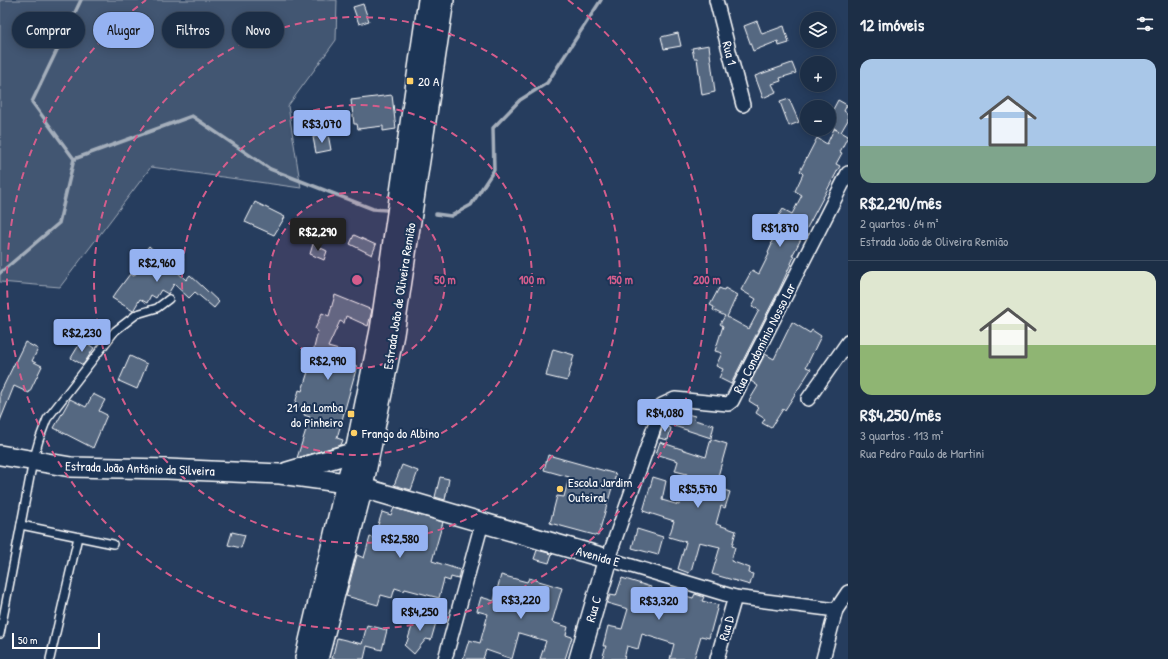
<!DOCTYPE html>
<html lang="pt">
<meta charset="utf-8">
<style>
body{margin:0;font-family:"Patrick Hand",sans-serif;background:#25364d;color:#f1f3f6;height:100vh;display:flex;flex-direction:column;font-size:15px;white-space:nowrap}
*{box-sizing:border-box;margin:0}
p{font-size:13px;color:#a0a8b3}
.icon{flex:none;width:22px;height:22px;fill:none;stroke:currentColor;stroke-width:2;stroke-linecap:round;stroke-linejoin:round}
.map{position:relative;flex:1;overflow:hidden}
.side{display:flex;flex-direction:column;background:#1c2e46;width:320px}
.side>*{flex:none}
.hud{position:absolute;left:12px;top:12px;width:380px;height:36px;display:flex;gap:8px}
.fabs{position:absolute;left:800px;top:12px;display:grid;gap:8px}
.fabs a{display:grid;place-items:center;width:36px;height:36px;border-radius:50%;background:#1c2e46;box-shadow:0 2px 10px #0003,0 0 0 1px #3a4a5f;font-size:20px}
.scale{position:absolute;left:12px;bottom:10px;width:88px;box-sizing:border-box;padding-left:4px;border:2px solid #fff;border-top:0;font-size:11px;line-height:14px;white-space:nowrap;color:#fff;-webkit-text-stroke:3px #1d3557;paint-order:stroke}
.price{position:absolute;translate:-50% -34px;padding:0 9px;border-radius:4px;background:#95b2f1;color:#111;font-size:13px;line-height:26px;filter:drop-shadow(0 1px 2px #0008)}
.price::after{content:'';position:absolute;left:50%;top:24px;width:12px;height:9px;margin-left:-6px;background:inherit;clip-path:polygon(0 0,100% 0,50% 100%)}
.price.selected{background:#222;color:#fff}
ul{padding:0;list-style:none}
li{display:grid;align-content:center;gap:8px;height:212px;padding:0 12px}
li+li{border-top:1px solid #3a4a5f}
li span{display:grid;place-items:center;height:124px;border-radius:12px;color:#555}
li>.icon{margin-inline-start:auto}
span .icon{width:72px;height:72px;fill:#fffc;stroke-width:1}
li b{font-size:17px}
h2{display:flex;justify-content:space-between;align-items:center;height:48px;padding:0 12px;font-size:17px}
.chip{padding:0 14px;border-radius:18px;background:#1c2e46;box-shadow:0 2px 10px #0003,0 0 0 1px #3a4a5f;font-size:14px;line-height:36px}
.chip.selected{background:#95b2f1;color:#111}
main{display:flex;flex:1;min-height:0}
.map>svg:first-child{display:block}
.green{fill:#425672;stroke:#a0aab8}
.lines{fill:none;stroke-linecap:round;stroke-linejoin:round}
.stream{stroke:#a4aebb;stroke-width:3.5}
.building{fill:#556781;stroke:#fff}
.lane-casing{stroke:#fff;stroke-width:10}
.street-casing{stroke:#fff;stroke-width:16}
.secondary-casing{stroke:#fff;stroke-width:22}
.lane{stroke:#1d3557;stroke-width:7}
.street{stroke:#1d3557;stroke-width:13}
.secondary{stroke:#1d3557;stroke-width:19}
.ring{fill:none;stroke:#d45d8c;stroke-width:2;stroke-dasharray:7 5}
.poi-dot{fill:#ffd166;stroke:#1d3557;stroke-width:1.5}
.labels{text-anchor:middle;dominant-baseline:central;stroke-width:4;stroke-linejoin:round;paint-order:stroke}
.street-label{font-size:13px;fill:#fff;stroke:#1d3557}
.poi-label{font-size:13px;fill:#fff;stroke:#1d3557;text-anchor:start}
.centre{fill:#d45d8c;stroke:#1d3557;stroke-width:2}
.ring-label{font-size:12px;text-anchor:middle;font-weight:bold;fill:#d45d8c;stroke:#1d3557;stroke-width:4;stroke-linejoin:round;paint-order:stroke}
</style>
<main>
<div class="map">
<svg width="848" height="659" viewBox="0 0 848 659">
<rect width="100%" height="100%" fill="#263d5e"/>
<filter id="ink" filterUnits="userSpaceOnUse"><feTurbulence type="fractalNoise" baseFrequency=".025" numOctaves="2"/><feDisplacementMap in="SourceGraphic" scale="8" xChannelSelector="R" yChannelSelector="G"/><feConvolveMatrix kernelMatrix="1 2 1 2 8 2 1 2 1" color-interpolation-filters="sRGB"/></filter>
<g filter="url(#ink)">
<path class="green" d="M0,0H337L336,40L288,106L301,188L151,167L60,287L0,282Z"/>
<g class="lines">
<g class="stream">
<path d="M74,159L192,116L270,169L373,209L386,210"/>
<path d="M436,214L451,216L471,205L494,170L493,128L520,100L547,83L601,0"/>
<path d="M0,273L59,223L74,159L32,102L81,0"/>
</g>
</g>
<g class="building">
<path d="M363,4L369,21L359,24L353,7Z"/>
<path d="M757,21L762,34L784,26L789,43L779,46L778,41L753,51L744,26Z"/>
<path d="M678,33L681,46L664,49L661,37Z"/>
<path d="M709,45L715,92L702,95L697,58H694L692,48Z"/>
<path d="M792,63L796,73L780,78L781,81L772,84L776,92L763,98L755,76Z"/>
<path d="M392,95L396,129L383,131V126L358,129L357,124H354L351,100Z"/>
<path d="M789,99L799,122L789,126L780,102Z"/>
<path d="M838,100L847,105L844,111L848,114V120L841,132L848,136L840,152L842,153L836,164L840,166L792,256L794,257L780,288L731,384L719,378L723,369L716,366L722,353L715,351L723,326L720,324L725,316L713,310L714,307L710,305L719,288L724,290L725,288L737,295L727,317L749,329L759,310L752,306L756,299L741,290L752,270L759,274L769,254L768,253L772,244L771,243L779,228L773,225L783,209L792,214L802,195L795,191L803,174L800,171L817,138L827,144L834,129L839,131L829,125V117Z"/>
<path d="M328,134L331,150L316,153L313,137Z"/>
<path d="M255,202L285,217L274,235L245,222Z"/>
<path d="M354,235L376,245L372,255L350,244Z"/>
<path d="M313,244L327,251L324,260L310,254Z"/>
<path d="M149,246L186,280L190,275L219,302L214,308L195,292L189,298L174,284L168,294L161,290L156,298L151,295L147,303L140,299L133,311L112,298L130,274L134,276L145,259L141,256Z"/>
<path d="M335,295L372,310L368,326L346,316L344,323L340,321L328,347L346,352L343,363L357,366L337,438L343,440L341,445L297,458L310,417L304,415L305,410L294,407L299,390L302,391L310,365L318,331L315,329L322,313L329,316Z"/>
<path d="M792,322L810,333L812,330L821,336L806,367L811,369L785,410L783,409L771,428L762,423L765,419L756,413L758,409L757,406L749,401L758,386L751,381L765,354L774,359Z"/>
<path d="M82,340L94,348L83,365L71,358Z"/>
<path d="M25,342L38,349L32,361L42,366L29,393L14,386L0,421V393Z"/>
<path d="M553,349L574,355L567,381L546,376Z"/>
<path d="M130,356L147,364L137,389L119,381Z"/>
<path d="M93,394L105,400L99,411L107,415L93,448L54,428L70,399L86,407Z"/>
<path d="M670,410L695,416L694,420L714,425L711,438L665,423L668,411Z"/>
<path d="M663,425L671,428L668,440L659,438Z"/>
<path d="M711,439L727,444L715,487L730,492L725,508L721,506L716,524L736,531L732,546L735,547L731,561L750,568L749,573L753,574L750,585L712,574L720,547L699,542L691,571L689,573L678,569L686,542L669,537L674,521L643,511L653,477L666,481L662,500L679,505L687,474L675,471L678,461L656,454L660,442L706,457Z"/>
<path d="M548,455L616,474L598,536L550,523L557,496L564,497L569,477L544,470Z"/>
<path d="M402,465L418,471L411,490L394,485Z"/>
<path d="M440,477L449,479L445,500L435,497Z"/>
<path d="M394,508L443,522L432,561L460,570L458,579L451,577L450,581L444,579L439,598L405,589L404,591L395,588L392,598L381,595L378,605L346,596L357,555L364,558L370,537L374,538L382,512L391,515Z"/>
<path d="M637,529L663,537L658,555L632,548Z"/>
<path d="M232,532L245,535L241,548L228,545Z"/>
<path d="M537,550L552,554L549,563L534,559Z"/>
<path d="M501,575L527,582L529,578L562,588L552,622L568,627L566,635L572,637L565,659H540L546,641L519,633L512,659L486,650L483,659H463L469,640L480,643L488,614L477,611L481,597L494,601Z"/>
<path d="M622,578L651,587L648,596L666,601L668,595L681,598L682,595L693,598L695,594L704,597L702,601L718,605L709,638L701,636L694,659H670L674,644L642,634L638,649L627,646L624,659H602L606,646H603L608,626L622,629L628,609L607,603L610,595L616,596Z"/>
<path d="M416,614L437,619L431,640L426,639L414,654L404,645L407,642Z"/>
<path d="M367,625L387,630L382,650L367,646L364,659H332L337,638L362,644Z"/>
</g>
<g class="lines">
<g class="lane-casing">
<g id="lane">
<path d="M21,525L113,544"/>
<path d="M0,634L33,461L39,440L47,419L115,331L137,314L157,308L169,299"/>
<path d="M50,659L78,537"/>
</g>
</g>
<g class="street-casing">
<g id="street">
<path d="M716,0L743,105"/>
<path d="M808,399L848,342"/>
<path d="M836,610L735,597L608,559L662,405L675,399L728,404L732,401L848,173"/>
<path d="M445,659L482,523"/>
<path d="M717,659L735,597"/>
<path d="M823,659L836,610L848,592"/>
</g>
</g>
<g class="secondary-casing">
<g id="secondary">
<path d="M0,455L71,467L167,469L280,474L346,483L608,559L579,659"/>
<path d="M287,472L355,452"/>
<path d="M305,658L346,483L355,452L380,330L428,0"/>
<path d="M318,659L363,487L394,334L444,0"/>
</g>
</g>
<use href="#lane" class="lane"/>
<use href="#street" class="street"/>
<use href="#secondary" class="secondary"/>
</g>
</g>
<circle cx="357" cy="280" r="88" fill="#d45d8c" fill-opacity=".12"/>
<g class="ring">
<circle cx="357" cy="280" r="88"/>
<circle cx="357" cy="280" r="175"/>
<circle cx="357" cy="280" r="263"/>
<path d="M568 0A350 350 0 1 1 146 0"/>
</g>
<g class="poi-dot">
<rect x="406" y="77" width="8" height="8" rx="2"/>
<rect x="347" y="410" width="8" height="8" rx="2"/>
<circle cx="354" cy="433" r="4"/>
<circle cx="560" cy="489" r="4"/>
</g>
<g class="labels">
<g class="street-label">
<text transform="translate(730 53) rotate(76)">Rua 1</text>
<text transform="translate(399 296) rotate(-81)">Estrada João de Oliveira Remião</text>
<text transform="translate(764 338) rotate(-63)">Rua Condomínio Nosso Lar</text>
<text transform="translate(140 468) rotate(2)">Estrada João Antônio da Silveira</text>
<text transform="translate(598 556) rotate(16)">Avenida E</text>
<text transform="translate(593 609) rotate(-74)">Rua C</text>
<text transform="translate(726 628) rotate(-74)">Rua D</text>
</g>
<g class="poi-label">
<text x="418" y="81">20 A</text>
<text x="343" y="407" text-anchor="end">21 da Lomba<tspan x="343" dy="15">do Pinheiro</tspan></text>
<text x="362" y="433">Frango do Albino</text>
<text x="568" y="482">Escola Jardim<tspan x="568" dy="15">Outeiral</tspan></text>
</g>
</g>
<circle cx="357" cy="280" r="6" class="centre"/>
<g class="ring-label">
<text x="445" y="284">50 m</text>
<text x="532" y="284">100 m</text>
<text x="620" y="284">150 m</text>
<text x="707" y="284">200 m</text>
</g>
</svg>
<div class="fabs">
<a><svg class="icon" aria-label="layers" viewBox="0 0 24 24"><path d="M12 4l9 5-9 5-9-5zM3 14l9 5 9-5"/></svg></a>
<a>+</a>
<a>−</a>
</div>
<div class="scale">50 m</div>
<b class="price" style="left:322px;top:144px">R$3,070</b>
<b class="price" style="left:780px;top:248px">R$1,870</b>
<b class="price selected" style="left:318px;top:252px">R$2,290</b>
<b class="price" style="left:157px;top:283px">R$2,960</b>
<b class="price" style="left:82px;top:353px">R$2,230</b>
<b class="price" style="left:328px;top:381px">R$2,990</b>
<b class="price" style="left:665px;top:433px">R$4,080</b>
<b class="price" style="left:698px;top:509px">R$5,570</b>
<b class="price" style="left:400px;top:559px">R$2,580</b>
<b class="price" style="left:521px;top:620px">R$3,220</b>
<b class="price" style="left:659px;top:621px">R$3,320</b>
<b class="price" style="left:420px;top:632px">R$4,250</b>
<div class="hud">
<a class="chip">Comprar</a>
<a class="chip selected">Alugar</a>
<a class="chip">Filtros</a>
<a class="chip">Novo</a>
</div>
</div>
<section class="side">
<h2>12 imóveis<svg class="icon" aria-label="filters" viewBox="0 0 24 24"><path d="M4 7h16M4 17h16"/><circle cx="9" cy="7" r="2"/><circle cx="15" cy="17" r="2"/></svg></h2>
<ul>
<li><span style="background:linear-gradient(#a9c7e8 70%,#7fa58c 0)"><svg class="icon" aria-label="home" viewBox="0 0 24 24"><path d="M3 11l9-7 9 7M6 9v11h12V9"/></svg></span><div><b>R$2,290/mês</b><p>2 quartos · 64 m²</p><p>Estrada João de Oliveira Remião</p></div></li>
<li><span style="background:linear-gradient(#dfe7d0 60%,#8fb573 0)"><svg class="icon" aria-label="home" viewBox="0 0 24 24"><path d="M3 11l9-7 9 7M6 9v11h12V9"/></svg></span><div><b>R$4,250/mês</b><p>3 quartos · 113 m²</p><p>Rua Pedro Paulo de Martini</p></div></li>
</ul>
</section>
</main>
